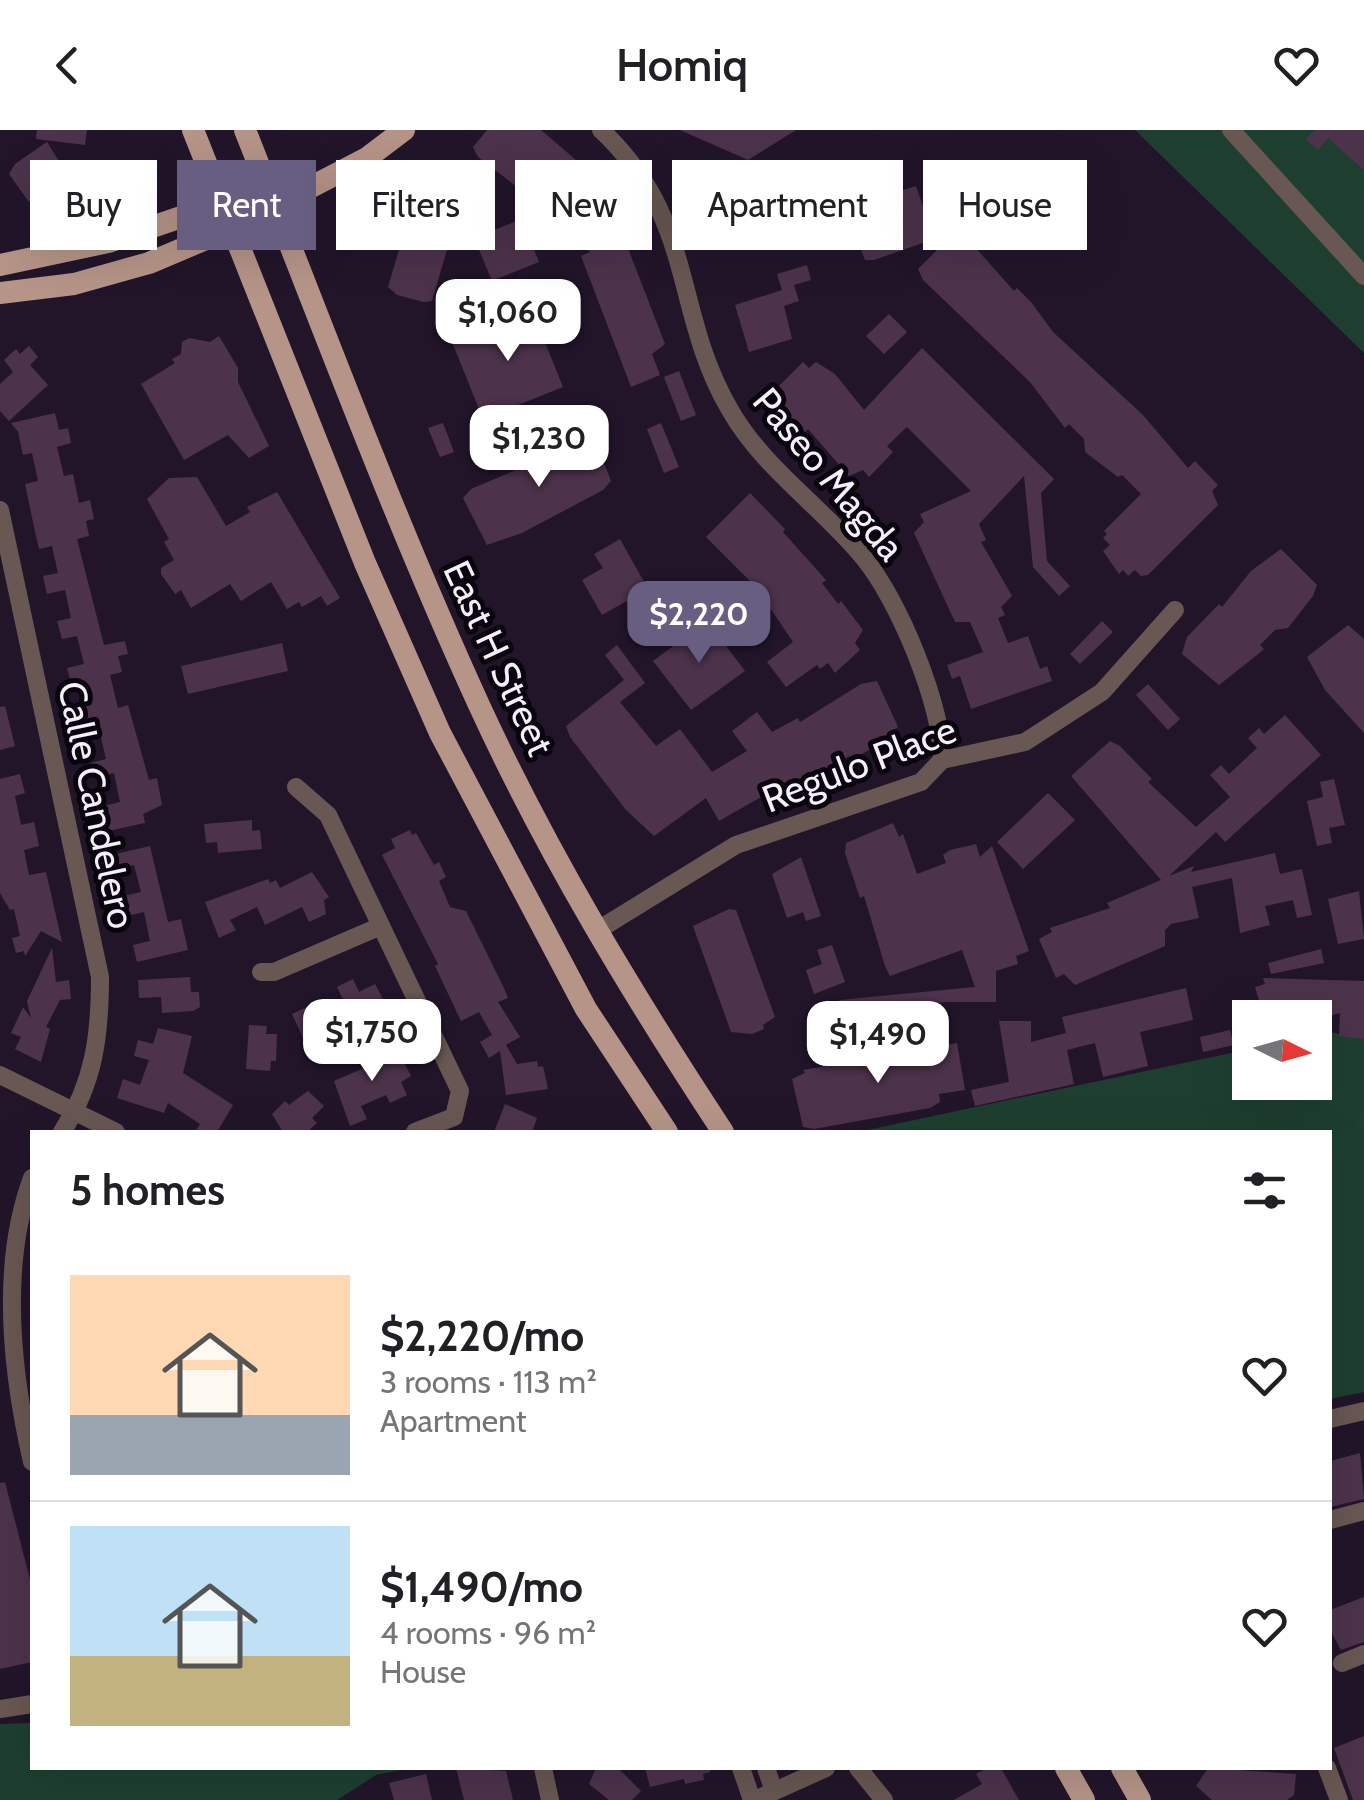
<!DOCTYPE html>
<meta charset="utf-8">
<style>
body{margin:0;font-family:Cabin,sans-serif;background:#f6f6f6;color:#202124;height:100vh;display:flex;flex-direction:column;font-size:38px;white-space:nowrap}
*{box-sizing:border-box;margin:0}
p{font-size:32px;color:#757577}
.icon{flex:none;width:55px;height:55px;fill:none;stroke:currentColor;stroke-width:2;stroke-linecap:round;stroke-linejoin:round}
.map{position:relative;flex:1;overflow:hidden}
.drawer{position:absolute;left:30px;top:1000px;width:1302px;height:640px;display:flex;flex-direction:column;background:#fff;border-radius:0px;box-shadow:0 10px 40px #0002}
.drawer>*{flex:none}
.top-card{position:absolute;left:30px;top:30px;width:1305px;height:90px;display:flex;gap:20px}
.needle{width:65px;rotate:95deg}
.controls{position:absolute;left:1232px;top:870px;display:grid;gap:20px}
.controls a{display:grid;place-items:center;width:100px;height:100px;border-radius:0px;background:#fff;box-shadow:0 10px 40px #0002;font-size:50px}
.price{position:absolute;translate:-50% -85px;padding:0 22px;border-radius:20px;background:#fff;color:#222;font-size:32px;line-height:65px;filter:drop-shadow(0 2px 5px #0008)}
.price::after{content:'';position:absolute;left:50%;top:60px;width:30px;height:22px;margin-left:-15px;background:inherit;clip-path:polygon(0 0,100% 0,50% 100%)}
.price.active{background:#675e82;color:#fff}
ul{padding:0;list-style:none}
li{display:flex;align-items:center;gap:30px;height:250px;padding:0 40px}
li+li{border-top:2px solid #e0e0e0}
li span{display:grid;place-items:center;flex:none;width:280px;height:200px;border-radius:0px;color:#555}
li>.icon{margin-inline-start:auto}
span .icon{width:120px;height:120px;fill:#fffc;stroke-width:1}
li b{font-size:42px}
h2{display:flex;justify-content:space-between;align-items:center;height:120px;padding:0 40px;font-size:42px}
.chip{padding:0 35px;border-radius:0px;background:#fff;box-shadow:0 10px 40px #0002;font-size:35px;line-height:90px}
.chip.active{background:#675e82;color:#fff}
header{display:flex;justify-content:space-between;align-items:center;height:130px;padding:0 40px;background:#fff;font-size:45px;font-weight:600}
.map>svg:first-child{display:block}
.green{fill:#1e3f30}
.building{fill:#4c334b}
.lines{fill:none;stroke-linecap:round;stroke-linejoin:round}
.minor{stroke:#685752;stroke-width:18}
.major{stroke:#b69488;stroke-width:22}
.labels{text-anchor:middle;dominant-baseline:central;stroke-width:10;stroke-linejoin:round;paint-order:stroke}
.street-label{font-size:38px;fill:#f6eefc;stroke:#09050c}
</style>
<header><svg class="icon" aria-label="back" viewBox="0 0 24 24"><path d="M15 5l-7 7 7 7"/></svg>Homiq<svg class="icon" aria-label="heart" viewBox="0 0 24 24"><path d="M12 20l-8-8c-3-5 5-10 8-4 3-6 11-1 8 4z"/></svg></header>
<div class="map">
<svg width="1364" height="1670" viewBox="0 0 1364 1670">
<rect width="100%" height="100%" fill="#22152a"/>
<g class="green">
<path d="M1135,0H1334L1364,29V223Z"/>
<path d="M1330,902L1364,909V1262L1330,1269V1002H858L1250,919V952H1315V906Z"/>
<path d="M32,1593V1638H410L376,1645L337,1670H0V1594Z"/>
</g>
<g class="building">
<path d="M37,0H87L85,15L36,9Z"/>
<path d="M487,0H541L604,54L610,65L588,92L604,112L624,108L665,214L652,224L660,245L631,257L581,126L590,122L531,73L534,70L478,27L473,17Z"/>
<path d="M680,0H796L748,30Z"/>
<path d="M1315,0H1364V40L1328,8L1318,20L1306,9Z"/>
<path d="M47,12L67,44L29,72L9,44L15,34Z"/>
<path d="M428,47L459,56L464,62L432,171L424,172L397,165L388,157L420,48Z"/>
<path d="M916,56L934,109L874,130H865L854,101L805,116L800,101L850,85L856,75Z"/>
<path d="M522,89L539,132L492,151L474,108Z"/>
<path d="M955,102L966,107L1014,161L1017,158L1031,172L1053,202L1143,285L1188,338L1195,331L1218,355L1212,361L1218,375L1148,445L1141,446L1135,440L1128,446L1123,440L1119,444L1103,421L1110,415L1103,408L1107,404L1104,401L1141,364L1122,345L1118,347L1085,322L1084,309L1069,294L1065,298L1030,252L923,150L918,139Z"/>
<path d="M807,135L811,150L794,155L799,171L784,176L792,209L749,222L735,175L782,160L777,144Z"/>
<path d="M532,180L563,257L483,289L452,212Z"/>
<path d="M889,184L907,202L884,224L866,206Z"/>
<path d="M219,206L238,238V252L269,316L249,328L228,305L184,330L141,254L175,233L172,229L181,224L182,212L189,208L210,212Z"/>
<path d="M29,216L38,227L30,235L48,255L9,291L0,281V254L13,242L4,230L16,219L20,224Z"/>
<path d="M922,218L1054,349L1041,363L1047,431L1070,456L1059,466L1033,437L1024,346L979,394L986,410L981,412L1012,466L1001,477L1005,485L998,488L1008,513L1028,506L1040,539L1047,536L1052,551L971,579L960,546L952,549L947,535L983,522L970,492H955L914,403L924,392L920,384L971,361L907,297L887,316L893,322L874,342L869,347L863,340L849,346L808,299L805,302L779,276L785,262L779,256L803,232L809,238L816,232L835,244L864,280Z"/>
<path d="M679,241L696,285L681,291L664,247Z"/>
<path d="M55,283L59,300L68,298L71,313L57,317L64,346L73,344L79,373L90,370L94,389L86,391L89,406L77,409L104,515L125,511L128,524L118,526L122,542L110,545L118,578L128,575L149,650L157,648L162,675L143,684L145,693L108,701L103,676L120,672L114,643L94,648L90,633L106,629L99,599L82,603L78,585L86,583L80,554L72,556L67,538L84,534L77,506L62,509L57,491L71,488L65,460L47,464L43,446L58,443L52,416L39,419L34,397L25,354L38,351L32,323L23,325L18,302L11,293Z"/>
<path d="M443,293L454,322L440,327L428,298Z"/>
<path d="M661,293L679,337L664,343L647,299Z"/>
<path d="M588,305H593L611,351L603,360L522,403L487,415L463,368L471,359L537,331L535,326L576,306Z"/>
<path d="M197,347L226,396L250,382L247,377L277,362L340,468L327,476L321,466L302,477L299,472L287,479L271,452L241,471L230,454L191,478L181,460L175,464L161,444V438L174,430L164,412L169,409L147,369L169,348Z"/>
<path d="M750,363L785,399L783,402L826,450L822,453L838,474L841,471L863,500L855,513L860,520L835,543L828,533L820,539L817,535L786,557L767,532L793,512L756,457L706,407Z"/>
<path d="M620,409L648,459L602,485L582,450L603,438L594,424Z"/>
<path d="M1281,419L1317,455L1313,466L1288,498L1275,500L1260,515L1264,519L1257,525L1219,555L1182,524L1187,507L1219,474L1222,477L1251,441Z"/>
<path d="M707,491L745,541L691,580L653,531Z"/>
<path d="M1102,491L1113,502L1080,534L1070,524Z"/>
<path d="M1348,495L1364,509V603L1325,560L1307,527Z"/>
<path d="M282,513L288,541L188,564L181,536Z"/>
<path d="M617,515L645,553L620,572L656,616L680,599L712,642L747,621L732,601L757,582L772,602L798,588L800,592L861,554L877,551L898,597L869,620L851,630L849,626L788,664L776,666L773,660L719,691L706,668L654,706L626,680L570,607L566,596L624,550L605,525Z"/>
<path d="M1148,554L1180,589L1168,600L1136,565Z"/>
<path d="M5,576L15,616L0,620V577Z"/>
<path d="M1285,585L1321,625L1225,712L1216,702L1169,746L1194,736L1191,742L1275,723L1280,744L1302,739L1312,785L1297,788L1293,770L1265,776L1270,795L1240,803L1232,748L1192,757L1199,788L1171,794L1165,800V816L1075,855L1064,844L1056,848L1039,809L1052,802L1050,798L1110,778L1107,773L1161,750L1071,646L1110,611L1120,616L1152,649L1148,652L1196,697L1230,667L1210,645L1221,635L1229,644L1257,618L1248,608L1259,598L1264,604Z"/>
<path d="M20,644L25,663L15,666L21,695L34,692L39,716L24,720L29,745L46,742L62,812L41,801L25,826L24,821L16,823L12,808L20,806L14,779L10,780L0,763V649Z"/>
<path d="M1334,649L1345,695L1329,698L1332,713L1317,716L1307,671L1323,667L1320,652Z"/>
<path d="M1048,663L1075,690L1023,739L997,712Z"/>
<path d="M252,690V701L260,700L262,719L218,723L217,712L206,713L204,694Z"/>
<path d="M893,693L899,707L903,704L917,744L946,733L943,725L950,720L976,714L980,727L992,716L1029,821L1016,826L1018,834L996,841V872H946L841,885L839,870L975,857L962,820L890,846L885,836L864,766L860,768L845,723L846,713Z"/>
<path d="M410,700L412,705L416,703L434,735L439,732L446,747L439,751L450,777L466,781L503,856L508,868L498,872L520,907L506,915L517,934L537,931L538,937L543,936L548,959L506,965L500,921L489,928L480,912L492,905L479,882L461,891L435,836L438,834L382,725L395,718L391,709Z"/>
<path d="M150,716L168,792L181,789L188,820L137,832L133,815L150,811L144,782L127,786L123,766L141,762L134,735L114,740L111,725Z"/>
<path d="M801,727L821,786L806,791L803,782L787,788L772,744Z"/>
<path d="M312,742L329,767L324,770L326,784L309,792L302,777L265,795L257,777L230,790L236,800L219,808L205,772L268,749L270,753L276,750L280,758Z"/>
<path d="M1359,761L1364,809L1338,814L1328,769Z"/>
<path d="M729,779L736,780L775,887L763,895L764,899L752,904L731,902L693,796Z"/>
<path d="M832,815L845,852L814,864L806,840L822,834L817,820Z"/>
<path d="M52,818L56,852L69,850L71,869L60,870L46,897L50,899L41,932L15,919L21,907L11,903L23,877L31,888L27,871Z"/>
<path d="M1321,819L1324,833L1271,844L1268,833Z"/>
<path d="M190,847L191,862H199L200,877L193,881L162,883L161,867L139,868L138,850Z"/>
<path d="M1263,848L1364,851V909L1339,906L1340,883L1315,890L1264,888L1255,857L1265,854Z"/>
<path d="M353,849L359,862L375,854L386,875L329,907L332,914L310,923L292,884L309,876L315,890L346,876L337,857Z"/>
<path d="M1186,858L1193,890L1140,902L1148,936L1103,947L1095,913L1067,920L1074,954L975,976L971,960L1009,952L999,891H1031V912L1066,903L1062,887Z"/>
<path d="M249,895L267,896L266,904H277L276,931H271L270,941L246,939Z"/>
<path d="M158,898L192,906L183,943L233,975L217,1002H195L200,994L168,973L164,983L117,968L123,949L140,955L149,930L134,926L138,910L153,914Z"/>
<path d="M1230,900L1234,915L1203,922L1200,907Z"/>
<path d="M957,913L965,960L939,964L940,972L930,978L814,999L803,997L792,949L805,943L803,940Z"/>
<path d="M387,915L396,930L402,928L411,946L401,952L407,965L390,973L386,965L361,976L367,989L350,996L334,951L373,934L370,923Z"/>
<path d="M308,961L324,976L312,988L317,993L307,1002H283L272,984L285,971L289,975Z"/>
<path d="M505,974L537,988L532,1002H494Z"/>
<path d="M1360,1323L1364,1369L1330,1377V1331Z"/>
<path d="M5,1352L32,1457V1532L0,1539V1353Z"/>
<path d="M1364,1467V1512L1341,1520L1330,1500V1480Z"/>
<path d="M1364,1606V1670H1353L1334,1618Z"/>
<path d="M456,1638L506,1641L513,1670H464Z"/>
<path d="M596,1638H618L641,1661L632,1670H609L589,1654Z"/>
<path d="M645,1638H710V1642L703,1644L704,1650L685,1654L684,1649L650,1657Z"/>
<path d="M987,1638H1001L1019,1670H954L982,1654L976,1644Z"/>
<path d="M1208,1638L1296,1644L1294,1665L1287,1670H1212L1196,1656Z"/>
<path d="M426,1644L432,1670H394L389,1653Z"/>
</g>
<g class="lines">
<g class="minor">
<path d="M601,0C697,90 672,181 730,280C763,338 821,376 863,427C899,470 942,575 942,630"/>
<path d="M1231,0L1364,146"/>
<path d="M0,380L100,847C100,906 94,953 62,1002"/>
<path d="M296,657L328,685L460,961L454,987L415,1002"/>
<path d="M598,800L736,715L921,652L942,630L1025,612L1102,562L1175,480"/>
<path d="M261,842H274L381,796"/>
<path d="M0,945L116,1002"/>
<path d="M32,1048C0,1134 11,1240 32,1332"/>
<path d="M1330,1289L1364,1281"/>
<path d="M1330,1390L1364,1381"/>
<path d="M1342,1533L1364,1524"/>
<path d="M0,1579L32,1574"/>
<path d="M543,1638L550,1670"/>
<path d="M741,1638L752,1670"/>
<path d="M766,1638L774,1661"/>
<path d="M858,1638L884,1670"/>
<path d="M1327,1638L1339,1670"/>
<path d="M755,1670L826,1638"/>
</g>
<g class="major">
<path d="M193,0L365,433L440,603L586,879L667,1002"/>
<path d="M245,0C321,192 393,387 479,575C548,725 633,865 723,1002"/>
<path d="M0,135L108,112L193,83L237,75"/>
<path d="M0,163L74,154L149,133L232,98L367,28L404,0"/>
<path d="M1066,1638L1084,1670"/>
<path d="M1122,1638L1140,1670"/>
</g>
</g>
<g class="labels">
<g class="street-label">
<text transform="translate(829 344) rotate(50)">Paseo Magda</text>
<text transform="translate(499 528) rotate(65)">East H Street</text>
<text transform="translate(859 634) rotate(-21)">Regulo Place</text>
<text transform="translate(97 675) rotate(78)">Calle Candelero</text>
</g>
</g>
</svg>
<div class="controls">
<a><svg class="needle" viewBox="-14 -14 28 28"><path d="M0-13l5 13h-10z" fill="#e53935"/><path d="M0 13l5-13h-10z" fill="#757577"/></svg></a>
</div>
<b class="price" style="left:508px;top:234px">$1,060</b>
<b class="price" style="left:539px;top:360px">$1,230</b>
<b class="price active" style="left:699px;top:536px">$2,220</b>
<b class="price" style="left:372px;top:954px">$1,750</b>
<b class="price" style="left:878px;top:956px">$1,490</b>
<div class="top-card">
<a class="chip">Buy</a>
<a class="chip active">Rent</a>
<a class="chip">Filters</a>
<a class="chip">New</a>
<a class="chip">Apartment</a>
<a class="chip">House</a>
</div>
<section class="drawer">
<h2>5 homes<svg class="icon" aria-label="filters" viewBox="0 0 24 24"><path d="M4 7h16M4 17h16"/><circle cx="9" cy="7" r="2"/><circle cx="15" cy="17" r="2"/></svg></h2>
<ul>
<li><span style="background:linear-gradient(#ffd9b3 70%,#9aa5b1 0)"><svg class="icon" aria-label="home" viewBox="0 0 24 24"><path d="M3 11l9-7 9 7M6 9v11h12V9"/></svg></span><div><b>$2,220/mo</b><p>3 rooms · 113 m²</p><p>Apartment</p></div><svg class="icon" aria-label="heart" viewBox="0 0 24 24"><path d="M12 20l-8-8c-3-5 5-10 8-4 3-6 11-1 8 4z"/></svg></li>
<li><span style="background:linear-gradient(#bfe0f5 65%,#c2b280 0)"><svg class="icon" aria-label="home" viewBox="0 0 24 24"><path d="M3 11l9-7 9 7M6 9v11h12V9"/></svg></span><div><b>$1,490/mo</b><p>4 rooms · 96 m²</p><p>House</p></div><svg class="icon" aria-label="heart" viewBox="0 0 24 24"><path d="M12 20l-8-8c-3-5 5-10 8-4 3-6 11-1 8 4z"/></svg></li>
</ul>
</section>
</div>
